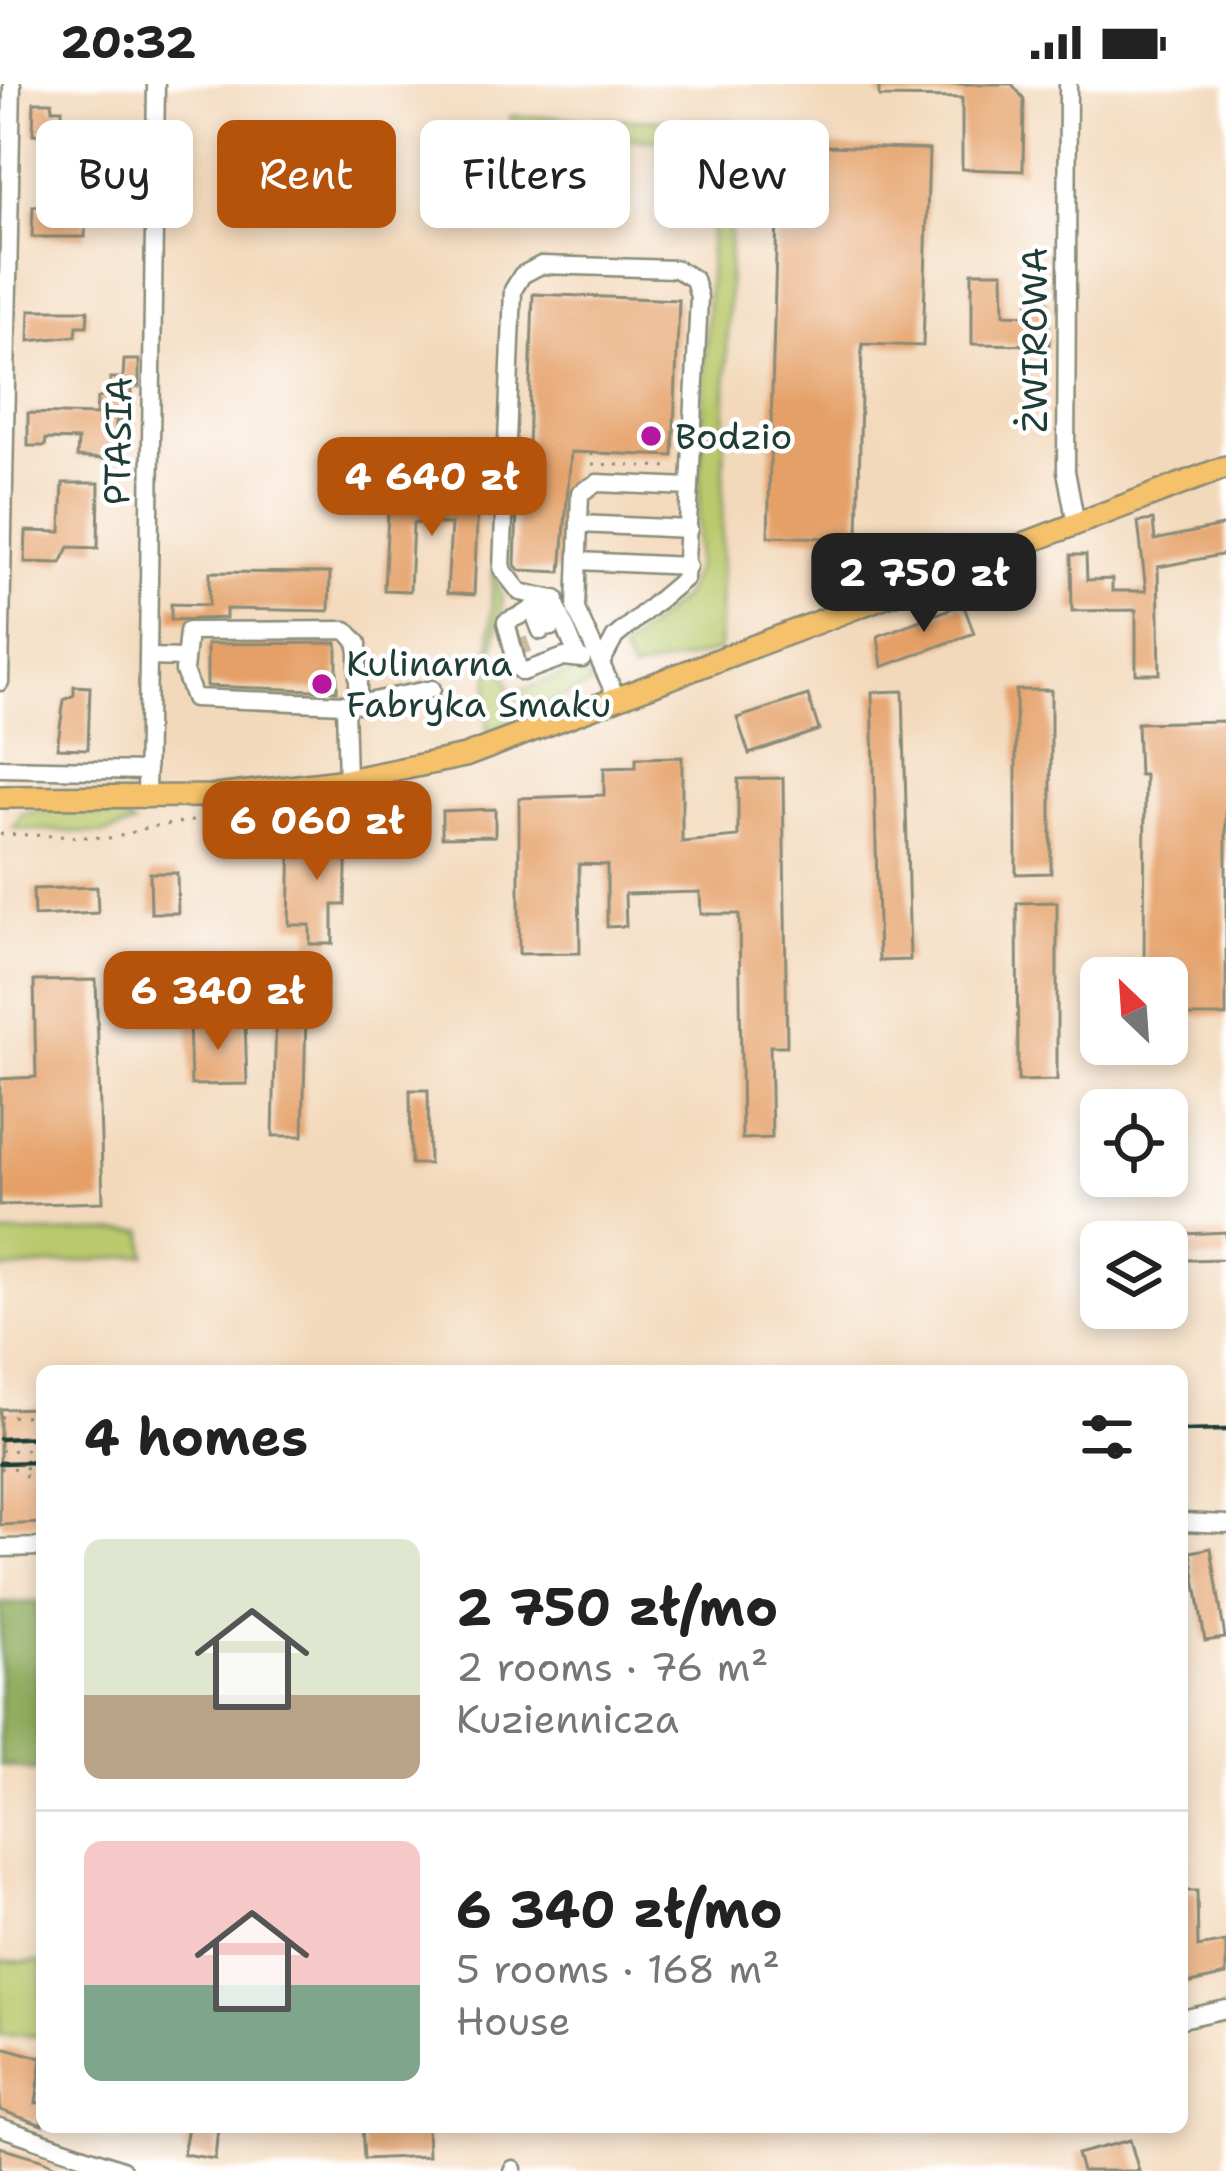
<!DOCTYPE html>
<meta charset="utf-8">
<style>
body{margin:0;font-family:"Shantell Sans",sans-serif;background:#f6f6f6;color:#222;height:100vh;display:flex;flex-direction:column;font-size:45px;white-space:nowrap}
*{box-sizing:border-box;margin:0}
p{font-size:39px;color:#767676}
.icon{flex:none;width:66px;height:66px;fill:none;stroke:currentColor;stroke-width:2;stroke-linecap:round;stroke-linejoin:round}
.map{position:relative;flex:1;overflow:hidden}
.details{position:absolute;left:36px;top:1281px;width:1152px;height:768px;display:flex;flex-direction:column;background:#fff;border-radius:18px;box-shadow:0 6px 18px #0003}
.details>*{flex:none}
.guide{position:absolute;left:36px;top:36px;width:1155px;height:108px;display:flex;gap:24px}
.needle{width:78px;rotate:335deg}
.buttons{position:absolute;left:1080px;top:873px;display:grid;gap:24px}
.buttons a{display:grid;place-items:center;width:108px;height:108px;border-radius:18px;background:#fff;box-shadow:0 6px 18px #0003;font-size:60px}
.price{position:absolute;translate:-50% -102px;padding:0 27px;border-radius:24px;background:#b45309;color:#fff;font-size:39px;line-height:78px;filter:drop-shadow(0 3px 6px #0008)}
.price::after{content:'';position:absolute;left:50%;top:72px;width:36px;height:27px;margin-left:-18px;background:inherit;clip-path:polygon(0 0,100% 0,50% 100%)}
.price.active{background:#222;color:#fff}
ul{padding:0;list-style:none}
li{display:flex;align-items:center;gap:36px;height:300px;padding:0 48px}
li+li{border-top:3px solid #e0e0e0}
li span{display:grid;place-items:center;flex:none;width:336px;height:240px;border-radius:18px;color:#555}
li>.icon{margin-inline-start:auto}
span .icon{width:144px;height:144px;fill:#fffc;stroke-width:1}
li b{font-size:51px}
h2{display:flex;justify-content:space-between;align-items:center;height:144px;padding:0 48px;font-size:51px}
.pill{padding:0 42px;border-radius:18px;background:#fff;box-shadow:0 6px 18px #0003;font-size:42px;line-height:108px}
.pill.active{background:#b45309;color:#fff}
.status{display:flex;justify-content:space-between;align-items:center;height:84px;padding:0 60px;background:#fff;direction:ltr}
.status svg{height:33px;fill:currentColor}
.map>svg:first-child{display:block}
.green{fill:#b9c96c;stroke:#6c8350;stroke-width:3}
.forest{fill:#92ad60;stroke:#58754a;stroke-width:3}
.building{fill:#e5a068}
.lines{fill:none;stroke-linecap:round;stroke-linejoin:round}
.minor-tunnel{stroke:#c9baa0;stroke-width:16;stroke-dasharray:16 8;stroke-linecap:butt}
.minor-casing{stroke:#898b78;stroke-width:21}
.major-casing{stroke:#898b78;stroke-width:26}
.path{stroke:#898b78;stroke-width:3;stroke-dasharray:3 9;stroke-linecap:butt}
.minor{stroke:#fff;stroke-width:16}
.major{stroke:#f5c16b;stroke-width:21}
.rail{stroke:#1f3d34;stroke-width:4.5}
.poi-dot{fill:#b5179e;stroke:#fff;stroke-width:4.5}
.labels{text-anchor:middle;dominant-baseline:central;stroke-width:9;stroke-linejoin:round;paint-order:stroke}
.street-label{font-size:36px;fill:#1f3d34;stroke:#fff}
.poi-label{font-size:36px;fill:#1f3d34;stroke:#fff;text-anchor:start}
</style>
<div class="status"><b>20:32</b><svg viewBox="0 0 49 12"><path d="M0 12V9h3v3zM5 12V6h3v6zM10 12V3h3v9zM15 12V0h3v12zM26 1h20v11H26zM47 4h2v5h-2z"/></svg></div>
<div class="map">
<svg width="1226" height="2087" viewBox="0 0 1226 2087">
<rect width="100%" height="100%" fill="#fff"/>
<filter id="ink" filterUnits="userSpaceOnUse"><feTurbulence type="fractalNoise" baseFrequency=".00833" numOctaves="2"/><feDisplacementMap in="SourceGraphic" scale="24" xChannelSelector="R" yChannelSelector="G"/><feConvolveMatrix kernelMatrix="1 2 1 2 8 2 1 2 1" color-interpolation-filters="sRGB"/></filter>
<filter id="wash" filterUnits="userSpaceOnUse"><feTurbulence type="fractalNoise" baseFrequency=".004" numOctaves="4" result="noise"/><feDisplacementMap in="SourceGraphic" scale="48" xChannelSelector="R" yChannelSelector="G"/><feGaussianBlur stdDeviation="2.7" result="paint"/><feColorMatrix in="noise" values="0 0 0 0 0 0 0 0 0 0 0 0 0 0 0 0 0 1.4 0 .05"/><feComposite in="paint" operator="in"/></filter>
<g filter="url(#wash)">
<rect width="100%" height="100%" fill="#f3d9bb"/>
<g class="green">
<path d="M511,32L733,38L719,566C689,577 662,578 632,588L621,567L682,514L696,483L715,58L511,50Z"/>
<path d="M493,486C512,524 494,539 492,580L505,591L512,609L580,585L593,600L487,648Z"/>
<path d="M62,725L123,734L134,741L103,750L13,744L23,729Z"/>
<path d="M144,1147L146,1171L0,1186V1150Z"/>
<path d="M0,1877L42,1878V1952L0,1951Z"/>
</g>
<path class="forest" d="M37,1518L39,1688L0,1681V1520Z"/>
<g id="blocks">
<g class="building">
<path d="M879,0H1012L1024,15L1023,87L962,85V14L879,13Z"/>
<path d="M34,18H52V25H62V34L87,35V53L33,50Z"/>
<path d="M779,60L929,66L923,262L862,260L858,455L768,452Z"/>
<path d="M33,122L86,123L85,153H32Z"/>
<path d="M972,188H1003L1004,230L1028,231L1029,217L1048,218L1049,261L972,260Z"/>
<path d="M533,210L679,216L673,372L571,368L561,488L519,486L515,481L519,366H528Z"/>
<path d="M30,226H88L87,242H77L76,252L29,257Z"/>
<path d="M124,276H139V303H131V326H126L125,337H116L115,364H105L104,375L77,373L78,356L46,355L45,362H28V329L96,331L97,315L110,309V294H123Z"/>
<path d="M63,399H99L98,464L69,463L61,479L25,478L26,447L61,448Z"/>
<path d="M389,411L478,416L474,511L447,509L451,440L413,439L410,507L384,506Z"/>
<path d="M1153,436L1155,456L1226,441V470L1158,483L1160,590H1136V526L1072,527L1071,471H1086L1087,496L1112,495V507H1146L1138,438Z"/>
<path d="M210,488L330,489L329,527L226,525V534L171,536V520L209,521Z"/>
<path d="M963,520L974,549L882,583L878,552Z"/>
<path d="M337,559V607L207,602V560Z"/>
<path d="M74,602L90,603L88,665L57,664L64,616L74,611Z"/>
<path d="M1016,606H1051V789L1016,790Z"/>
<path d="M903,607L910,876L879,877L872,608Z"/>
<path d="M808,611L819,646L749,670L737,634Z"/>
<path d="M1226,637V932H1167V894H1144L1145,691H1139L1137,639Z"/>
<path d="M682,673V758L738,753V695L783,694L787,962H770L772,1054L742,1055L739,830H701L700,808L625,810L626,842L607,843V781L579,780L580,869L519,870V714L604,711V684L636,683V674Z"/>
<path d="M495,725V752L442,753V727Z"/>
<path d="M347,750L345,821H333V860H310V841H289L291,752Z"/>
<path d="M150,789H177L178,829H151Z"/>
<path d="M97,803L98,829L34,832L33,805Z"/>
<path d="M1057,818V996L1018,997L1017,819Z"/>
<path d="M96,896L103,1118L0,1121V995L36,993L34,897Z"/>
<path d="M306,931L303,1052H273L276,932Z"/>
<path d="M245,936L247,1000L191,1001L189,938Z"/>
<path d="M410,1006H428L429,1080H411Z"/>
<path d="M1226,1148V1175L1186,1176L1185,1150Z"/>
<path d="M42,1324V1439L0,1441V1325Z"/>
<path d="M1211,1464L1225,1554L1205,1557L1191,1468Z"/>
<path d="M1182,1807H1197L1198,1863L1226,1858V1891L1182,1901Z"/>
<path d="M6,1964L42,1974L36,2019L42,2018V2041L0,2026V1973Z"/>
<path d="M188,2043H218L215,2075L183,2070Z"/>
<path d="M362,2043H427L428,2072L364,2075Z"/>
<path d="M1130,2056L1139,2087H1082L1077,2070Z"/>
<path d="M0,2063L41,2075L68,2087H0Z"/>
</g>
</g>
</g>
<g filter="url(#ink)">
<use href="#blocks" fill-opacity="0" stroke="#898b78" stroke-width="3"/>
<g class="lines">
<path class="minor-tunnel" d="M519,555L525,571"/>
<g class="minor-casing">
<g id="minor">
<path d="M1068,0L1066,387L1076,440"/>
<path d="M579,440L689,445"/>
<path d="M578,477L688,482"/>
<path d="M556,515L506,538L518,584L523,588L564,573L582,575"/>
<path d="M542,519L552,543"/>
<path d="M532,524L541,547"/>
<path d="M148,573L184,574"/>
<path d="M578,574L554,515L520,508L502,485L513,206L522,191L541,181L676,185L694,195L699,213L690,403"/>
<path d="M601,579L615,553L685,494L690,403L597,399L580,409L576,525L617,615"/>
<path d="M0,598L12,0"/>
<path d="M0,684L147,687"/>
<path d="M347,696L345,620L194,614L184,587L188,547L346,546L358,559V620L432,605"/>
<path d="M146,715L156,0"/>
<path d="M1182,1438L1226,1440"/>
<path d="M0,1464L42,1463"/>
<path d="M1182,1935L1226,1925"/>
<path d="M0,2043L122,2085"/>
<path d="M512,2087L513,2085"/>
</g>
</g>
<g class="major-casing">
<path id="major" d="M0,713L216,712L347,696L465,672L1226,383"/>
</g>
<g class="path">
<path d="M592,369L591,380L673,383"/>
<path d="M0,750L114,754L149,743L323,719"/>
<path d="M0,1333L42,1331"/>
<path d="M0,1367L42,1365"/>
<path d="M0,1385L42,1383"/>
<path d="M24,1392L42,1391"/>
</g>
<use href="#minor" class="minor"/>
<use href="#major" class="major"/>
<g class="rail">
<path d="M1182,1347L1226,1346"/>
<path d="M0,1355L42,1353"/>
<path d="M0,1379L42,1378"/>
</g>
</g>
</g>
<g class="poi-dot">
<circle cx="651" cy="352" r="12"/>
<circle cx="322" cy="600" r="12"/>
</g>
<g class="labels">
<g class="street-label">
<text transform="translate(1034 256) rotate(-90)">ŻWIROWA</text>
<text transform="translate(118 357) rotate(-89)">PTASIA</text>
</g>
<g class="poi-label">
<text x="675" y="352">Bodzio</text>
<text x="346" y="579">Kulinarna<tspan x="346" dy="41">Fabryka Smaku</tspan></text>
</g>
</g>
</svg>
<div class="buttons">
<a><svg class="needle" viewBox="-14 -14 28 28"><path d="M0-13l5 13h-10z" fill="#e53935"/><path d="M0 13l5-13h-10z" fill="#767676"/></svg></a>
<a><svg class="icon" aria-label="locate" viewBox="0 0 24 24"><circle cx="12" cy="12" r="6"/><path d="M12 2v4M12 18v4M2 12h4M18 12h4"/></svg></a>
<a><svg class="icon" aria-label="layers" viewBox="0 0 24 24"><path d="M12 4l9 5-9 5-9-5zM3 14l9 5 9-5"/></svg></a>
</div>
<b class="price" style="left:432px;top:455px">4 640 zł</b>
<b class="price active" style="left:924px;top:551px">2 750 zł</b>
<b class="price" style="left:317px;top:799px">6 060 zł</b>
<b class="price" style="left:218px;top:969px">6 340 zł</b>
<div class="guide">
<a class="pill">Buy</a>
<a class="pill active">Rent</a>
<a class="pill">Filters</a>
<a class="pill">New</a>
</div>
<section class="details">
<h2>4 homes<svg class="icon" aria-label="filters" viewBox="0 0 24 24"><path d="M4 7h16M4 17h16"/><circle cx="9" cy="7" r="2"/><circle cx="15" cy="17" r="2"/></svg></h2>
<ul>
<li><span style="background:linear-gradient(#dfe7d0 65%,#b9a48a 0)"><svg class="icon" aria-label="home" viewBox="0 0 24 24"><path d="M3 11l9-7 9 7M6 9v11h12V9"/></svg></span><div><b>2 750 zł/mo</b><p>2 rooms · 76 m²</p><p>Kuziennicza</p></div></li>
<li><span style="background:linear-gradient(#f6c9c9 60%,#7fa58c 0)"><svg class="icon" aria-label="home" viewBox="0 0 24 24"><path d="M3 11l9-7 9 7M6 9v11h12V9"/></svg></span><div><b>6 340 zł/mo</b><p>5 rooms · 168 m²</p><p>House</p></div></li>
</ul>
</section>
</div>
